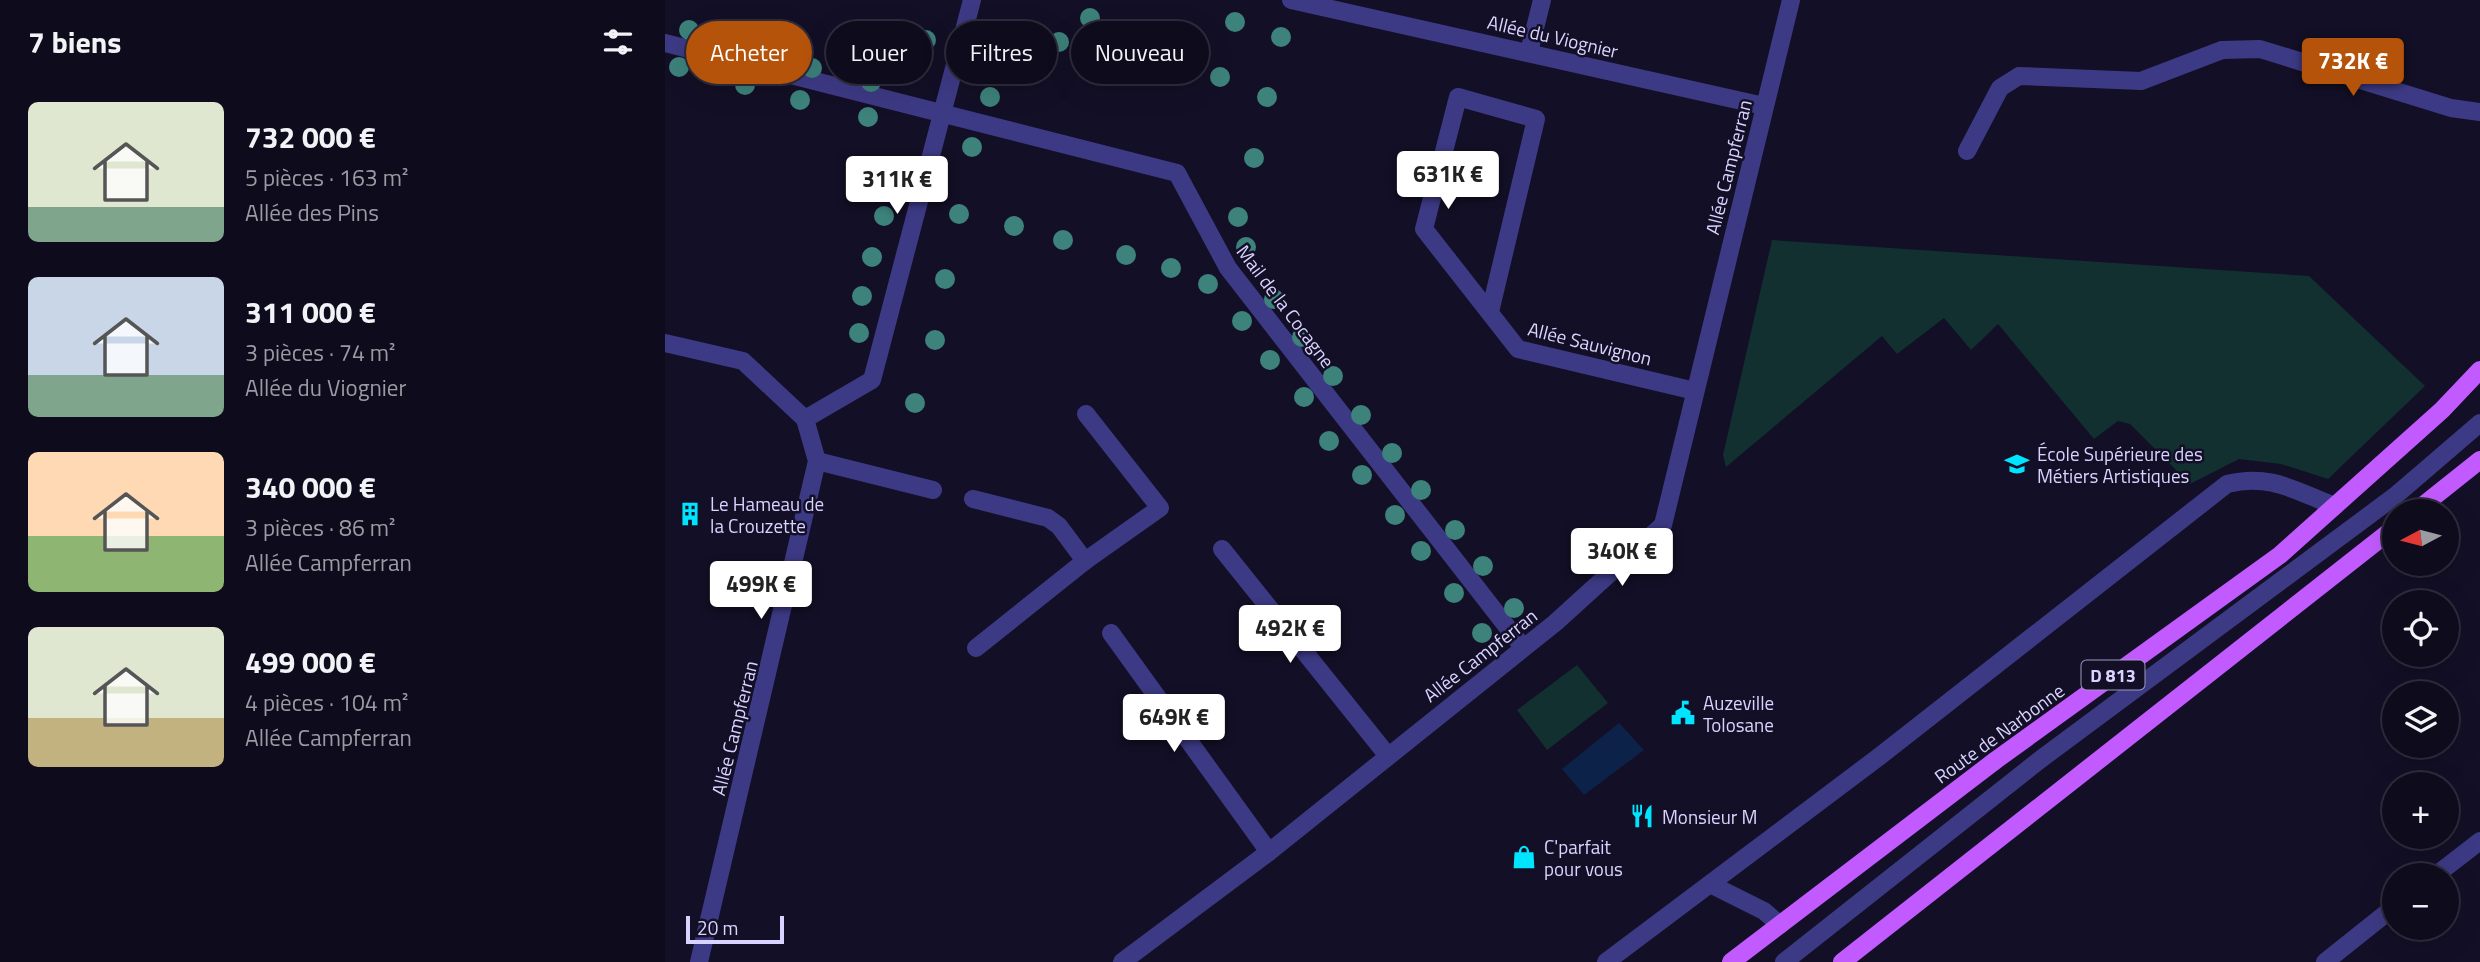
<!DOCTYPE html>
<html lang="fr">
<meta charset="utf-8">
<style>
body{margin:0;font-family:"Titillium Web",sans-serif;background:#171425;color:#f1f3f6;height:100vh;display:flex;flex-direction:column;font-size:26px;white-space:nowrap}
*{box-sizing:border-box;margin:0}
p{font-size:23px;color:#9b9ba3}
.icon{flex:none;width:38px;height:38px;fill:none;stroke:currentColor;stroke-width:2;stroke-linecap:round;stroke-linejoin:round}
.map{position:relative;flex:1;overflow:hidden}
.sheet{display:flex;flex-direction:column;background:#0e0b1c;width:665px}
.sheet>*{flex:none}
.banner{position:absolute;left:21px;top:21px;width:665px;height:63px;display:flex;gap:14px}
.needle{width:46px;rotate:263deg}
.controls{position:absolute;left:1717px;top:499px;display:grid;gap:14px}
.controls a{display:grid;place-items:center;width:77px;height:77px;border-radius:50%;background:#0e0b1c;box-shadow:0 7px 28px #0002,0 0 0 2px #2e2b3b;font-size:35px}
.scale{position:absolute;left:21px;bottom:18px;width:98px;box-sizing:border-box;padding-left:7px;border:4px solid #d9d4ff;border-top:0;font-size:19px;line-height:24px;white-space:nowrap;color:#d9d4ff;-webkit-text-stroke:5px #130f26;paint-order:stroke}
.price{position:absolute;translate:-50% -60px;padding:0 16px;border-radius:7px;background:#fff;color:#222;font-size:23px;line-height:46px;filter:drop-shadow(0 2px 4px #0008)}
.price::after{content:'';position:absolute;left:50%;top:42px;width:21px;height:16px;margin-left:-10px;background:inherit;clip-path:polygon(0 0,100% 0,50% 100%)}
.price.current{background:#b45309;color:#fff}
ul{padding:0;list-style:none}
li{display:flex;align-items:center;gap:21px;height:175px;padding:0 28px}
li span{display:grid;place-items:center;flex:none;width:196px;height:140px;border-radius:10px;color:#555}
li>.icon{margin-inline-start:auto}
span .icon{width:84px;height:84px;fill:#fffc;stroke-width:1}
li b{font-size:30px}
h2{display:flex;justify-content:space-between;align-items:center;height:84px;padding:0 28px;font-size:30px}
.tag{padding:0 24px;border-radius:32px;background:#0e0b1c;box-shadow:0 7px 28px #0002,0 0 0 2px #2e2b3b;font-size:24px;line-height:63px}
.tag.current{background:#b45309;color:#fff}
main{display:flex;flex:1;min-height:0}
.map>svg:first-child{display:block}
.green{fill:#12302f}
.water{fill:#0c2248}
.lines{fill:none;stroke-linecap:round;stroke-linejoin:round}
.service{stroke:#3d3a85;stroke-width:18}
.pedestrian{stroke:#3d3a85;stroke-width:18}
.minor{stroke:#3d3a85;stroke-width:18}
.primary{stroke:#c25bff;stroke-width:18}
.tree{fill:#3d827b}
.labels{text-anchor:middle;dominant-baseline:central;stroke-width:5;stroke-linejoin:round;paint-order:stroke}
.shield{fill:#130f26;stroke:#9e99be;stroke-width:2}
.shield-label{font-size:18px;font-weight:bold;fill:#d9d4ff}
.street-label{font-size:19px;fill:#d9d4ff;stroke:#130f26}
.poi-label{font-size:19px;fill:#d9d4ff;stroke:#130f26;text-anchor:start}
</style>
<main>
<section class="sheet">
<h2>7 biens<svg class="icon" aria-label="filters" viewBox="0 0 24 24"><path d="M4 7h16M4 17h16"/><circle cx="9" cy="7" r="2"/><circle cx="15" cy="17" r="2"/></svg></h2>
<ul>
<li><span style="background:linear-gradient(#dfe7d0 75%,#7fa58c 0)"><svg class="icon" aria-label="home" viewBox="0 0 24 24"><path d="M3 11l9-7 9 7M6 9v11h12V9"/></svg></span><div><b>732 000 €</b><p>5 pièces · 163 m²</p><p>Allée des Pins</p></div></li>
<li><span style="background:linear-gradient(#c9d6e8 70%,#7fa58c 0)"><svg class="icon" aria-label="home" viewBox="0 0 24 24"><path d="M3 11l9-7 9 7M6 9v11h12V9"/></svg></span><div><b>311 000 €</b><p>3 pièces · 74 m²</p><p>Allée du Viognier</p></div></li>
<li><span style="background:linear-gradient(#ffd9b3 60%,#8fb573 0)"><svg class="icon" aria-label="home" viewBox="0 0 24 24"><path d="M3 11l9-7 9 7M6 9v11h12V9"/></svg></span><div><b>340 000 €</b><p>3 pièces · 86 m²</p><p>Allée Campferran</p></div></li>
<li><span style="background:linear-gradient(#dfe7d0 65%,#c2b280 0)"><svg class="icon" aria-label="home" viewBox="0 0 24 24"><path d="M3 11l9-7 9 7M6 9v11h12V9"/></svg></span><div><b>499 000 €</b><p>4 pièces · 104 m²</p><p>Allée Campferran</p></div></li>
</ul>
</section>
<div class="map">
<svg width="1815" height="962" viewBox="0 0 1815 962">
<rect width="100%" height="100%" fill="#130f26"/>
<g class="green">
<path d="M1107,240L1644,276L1760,386L1663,479L1616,464L1574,459L1525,484L1465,424L1453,421L1429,439L1333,324L1306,350L1279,318L1232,354L1217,336L1061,467L1058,455Z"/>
<path d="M912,665L943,703L882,750L852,710Z"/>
</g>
<path class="water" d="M954,723L979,750L919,795L897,769Z"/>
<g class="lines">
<g class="service">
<path d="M1302,151L1335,88L1354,76L1476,81L1557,50"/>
<path d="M152,461L268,490"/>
<path d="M308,499L383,518L394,526L420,561"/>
<path d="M311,648L420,561L495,508L421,414"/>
<path d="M1045,884L1099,911L1115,925"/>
<path d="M941,962L1215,756L1562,484C1605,473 1630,491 1670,506"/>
<path d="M1119,962L1376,759L1730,496L1815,423"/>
</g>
<path class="pedestrian" d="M0,43L512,173L563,268L857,646"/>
<g class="minor">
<path d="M626,0L1099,106"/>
<path d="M1557,50L1595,49L1786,108L1815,112"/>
<path d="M864,52L877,0"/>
<path d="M825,312L871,119L793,97L759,229L853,349L1030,391"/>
<path d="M0,343L78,361L140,419L152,461L34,962"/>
<path d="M140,419L207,380L307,0"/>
<path d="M557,549L723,756"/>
<path d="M446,633L604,852"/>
<path d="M1771,875L1815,841"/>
<path d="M457,962L604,852L890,623L998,525L1126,0"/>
<path d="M1660,962L1729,907"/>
</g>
<g class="primary">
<path d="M1751,511L1815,460"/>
<path d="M1066,962L1331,760L1615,555L1777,410L1815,370"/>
<path d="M1177,962L1729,528"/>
</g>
</g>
<g class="tree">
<circle cx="425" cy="18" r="10"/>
<circle cx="570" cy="22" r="10"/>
<circle cx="339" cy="29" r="10"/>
<circle cx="24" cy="30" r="10"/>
<circle cx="616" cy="37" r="10"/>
<circle cx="261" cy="40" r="10"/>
<circle cx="394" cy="42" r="10"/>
<circle cx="83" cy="44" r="10"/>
<circle cx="447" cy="55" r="10"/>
<circle cx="14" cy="67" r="10"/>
<circle cx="147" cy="68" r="10"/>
<circle cx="555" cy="77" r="10"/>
<circle cx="206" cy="82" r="10"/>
<circle cx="80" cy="85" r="10"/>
<circle cx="325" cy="97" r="10"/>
<circle cx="602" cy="97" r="10"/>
<circle cx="135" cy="100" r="10"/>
<circle cx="203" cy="117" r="10"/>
<circle cx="307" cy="147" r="10"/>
<circle cx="589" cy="158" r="10"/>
<circle cx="226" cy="179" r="10"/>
<circle cx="294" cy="214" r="10"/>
<circle cx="219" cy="216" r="10"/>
<circle cx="573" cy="217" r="10"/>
<circle cx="349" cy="226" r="10"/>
<circle cx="398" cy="240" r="10"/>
<circle cx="581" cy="247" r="10"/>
<circle cx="461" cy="255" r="10"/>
<circle cx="207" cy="257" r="10"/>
<circle cx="506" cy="268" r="10"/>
<circle cx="280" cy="279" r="10"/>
<circle cx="543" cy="284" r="10"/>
<circle cx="197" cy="296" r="10"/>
<circle cx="609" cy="299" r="10"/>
<circle cx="577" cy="321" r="10"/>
<circle cx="194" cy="333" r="10"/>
<circle cx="637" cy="337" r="10"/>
<circle cx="270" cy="340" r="10"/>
<circle cx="605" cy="360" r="10"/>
<circle cx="668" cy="376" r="10"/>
<circle cx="639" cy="397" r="10"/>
<circle cx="250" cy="403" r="10"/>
<circle cx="696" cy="415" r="10"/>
<circle cx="664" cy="441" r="10"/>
<circle cx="727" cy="453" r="10"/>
<circle cx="697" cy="475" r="10"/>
<circle cx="756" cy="490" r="10"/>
<circle cx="730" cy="515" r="10"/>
<circle cx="790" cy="530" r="10"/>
<circle cx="756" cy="551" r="10"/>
<circle cx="818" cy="566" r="10"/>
<circle cx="789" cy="593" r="10"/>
<circle cx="849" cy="608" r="10"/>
<circle cx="817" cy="633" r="10"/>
</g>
<defs>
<g id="university-bare" transform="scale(1.89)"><path d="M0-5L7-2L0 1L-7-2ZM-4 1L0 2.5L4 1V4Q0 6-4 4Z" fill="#00e5ff" stroke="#130f26" stroke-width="2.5" paint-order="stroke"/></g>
<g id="building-bare" transform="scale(1.89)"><path d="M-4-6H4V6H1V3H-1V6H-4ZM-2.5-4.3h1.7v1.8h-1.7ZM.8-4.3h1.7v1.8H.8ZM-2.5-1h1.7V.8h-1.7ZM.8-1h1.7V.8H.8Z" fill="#00e5ff" stroke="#130f26" stroke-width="2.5" paint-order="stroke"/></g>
<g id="civic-bare" transform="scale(1.89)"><path d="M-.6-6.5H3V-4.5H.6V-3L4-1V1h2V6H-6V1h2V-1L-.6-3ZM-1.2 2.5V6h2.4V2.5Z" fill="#00e5ff" stroke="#130f26" stroke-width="2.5" paint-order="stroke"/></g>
<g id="restaurant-bare" transform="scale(1.89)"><path d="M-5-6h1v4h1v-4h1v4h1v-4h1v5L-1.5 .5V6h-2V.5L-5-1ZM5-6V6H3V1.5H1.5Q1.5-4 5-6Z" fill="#00e5ff" stroke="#130f26" stroke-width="2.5" paint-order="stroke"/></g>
<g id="shop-bare" transform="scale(1.89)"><path d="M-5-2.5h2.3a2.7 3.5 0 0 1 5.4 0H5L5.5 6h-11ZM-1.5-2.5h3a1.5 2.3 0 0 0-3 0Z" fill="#00e5ff" stroke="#130f26" stroke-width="2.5" paint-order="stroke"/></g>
</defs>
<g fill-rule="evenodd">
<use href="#university-bare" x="1352" y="464"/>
<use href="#building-bare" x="25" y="514"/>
<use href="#civic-bare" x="1018" y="713"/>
<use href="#restaurant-bare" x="977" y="816"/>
<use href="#shop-bare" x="859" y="857"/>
</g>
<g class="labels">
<rect class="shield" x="1416.5" y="660.5" width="63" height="29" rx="5"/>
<g class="shield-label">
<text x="1448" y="675">D 813</text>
</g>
<g class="street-label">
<text transform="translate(888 36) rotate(13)">Allée du Viognier</text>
<text transform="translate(1063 167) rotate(-76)">Allée Campferran</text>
<text transform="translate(621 306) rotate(53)">Mail de la Cocagne</text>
<text transform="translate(925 343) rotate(14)">Allée Sauvignon</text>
<text transform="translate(815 655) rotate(-38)">Allée Campferran</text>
<text transform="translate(69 728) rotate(-76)">Allée Campferran</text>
<text transform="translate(1334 733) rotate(-36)">Route de Narbonne</text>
</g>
<g class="poi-label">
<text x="1372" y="453">École Supérieure des<tspan x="1372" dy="22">Métiers Artistiques</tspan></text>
<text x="45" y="503">Le Hameau de<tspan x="45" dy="22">la Crouzette</tspan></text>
<text x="1038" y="702">Auzeville<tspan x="1038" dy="22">Tolosane</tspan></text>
<text x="997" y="816">Monsieur M</text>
<text x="879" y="846">C'parfait<tspan x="879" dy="22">pour vous</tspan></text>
</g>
</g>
</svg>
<div class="controls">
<a><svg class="needle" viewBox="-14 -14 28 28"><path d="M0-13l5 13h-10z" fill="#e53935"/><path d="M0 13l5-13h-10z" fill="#9b9ba3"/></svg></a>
<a><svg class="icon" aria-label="locate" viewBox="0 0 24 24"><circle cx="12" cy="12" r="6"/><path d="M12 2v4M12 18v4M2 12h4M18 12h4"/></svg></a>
<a><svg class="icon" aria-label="layers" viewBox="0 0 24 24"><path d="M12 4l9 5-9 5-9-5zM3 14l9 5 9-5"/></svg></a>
<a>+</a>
<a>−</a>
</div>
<div class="scale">20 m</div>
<b class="price current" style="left:1688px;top:98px">732K €</b>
<b class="price" style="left:783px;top:211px">631K €</b>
<b class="price" style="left:232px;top:216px">311K €</b>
<b class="price" style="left:957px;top:588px">340K €</b>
<b class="price" style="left:96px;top:621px">499K €</b>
<b class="price" style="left:625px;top:665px">492K €</b>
<b class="price" style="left:509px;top:754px">649K €</b>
<div class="banner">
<a class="tag current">Acheter</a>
<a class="tag">Louer</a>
<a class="tag">Filtres</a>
<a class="tag">Nouveau</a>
</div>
</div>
</main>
